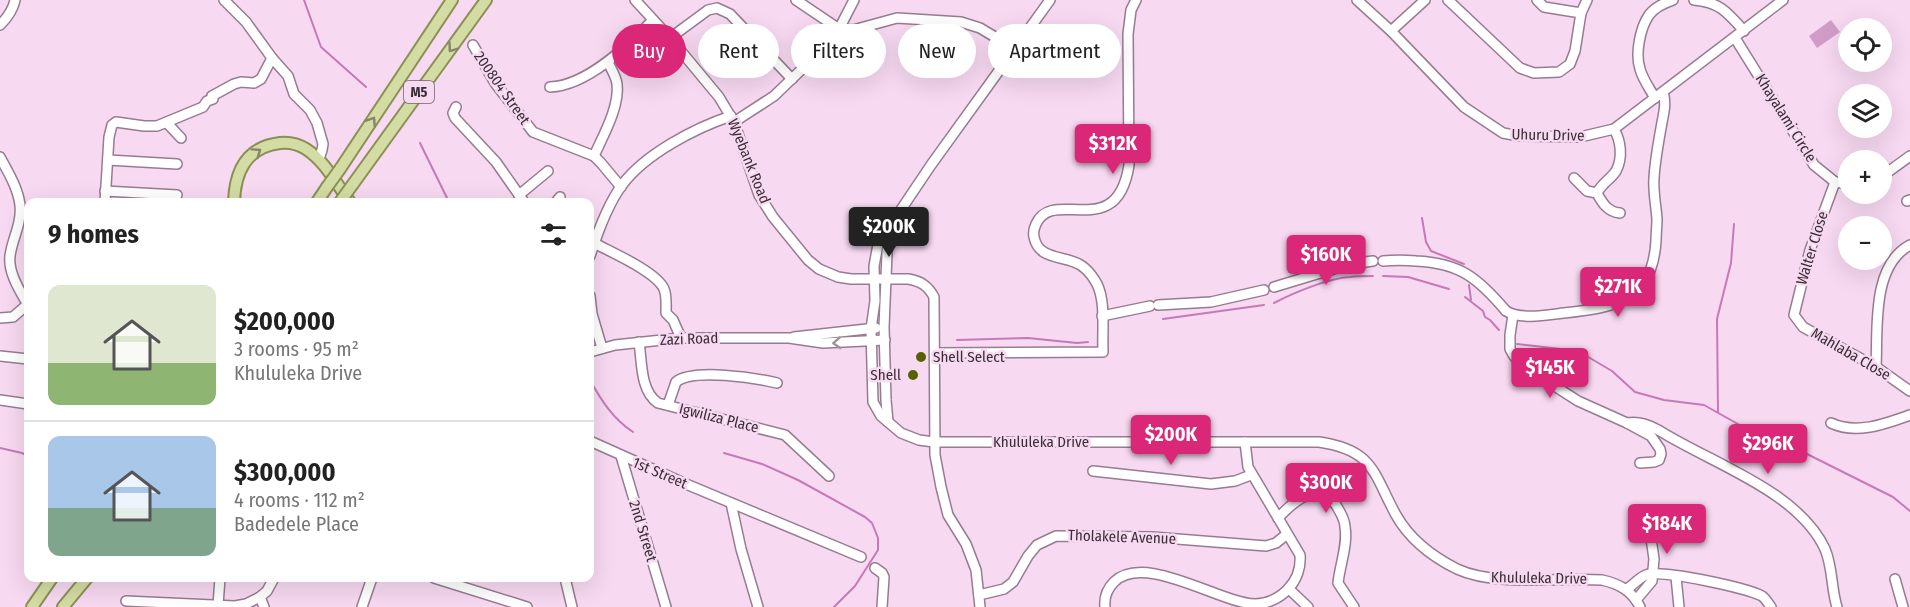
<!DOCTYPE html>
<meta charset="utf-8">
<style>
body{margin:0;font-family:"Fira Sans Condensed",sans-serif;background:#f6f6f6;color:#222;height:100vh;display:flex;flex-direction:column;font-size:22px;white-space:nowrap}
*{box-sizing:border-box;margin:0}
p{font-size:20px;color:#767676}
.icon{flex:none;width:33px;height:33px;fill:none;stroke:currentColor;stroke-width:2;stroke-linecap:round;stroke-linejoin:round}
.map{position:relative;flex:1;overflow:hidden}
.side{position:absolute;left:24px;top:198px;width:570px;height:384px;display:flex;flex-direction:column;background:#fff;border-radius:12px;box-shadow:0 6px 24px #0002}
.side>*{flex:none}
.guide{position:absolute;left:612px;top:24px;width:570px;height:54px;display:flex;gap:12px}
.buttons{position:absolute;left:1838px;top:18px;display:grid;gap:12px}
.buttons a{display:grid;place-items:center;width:54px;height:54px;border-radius:50%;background:#fff;box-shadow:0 6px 24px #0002;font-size:30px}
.price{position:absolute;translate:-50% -51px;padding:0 14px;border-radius:6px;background:#db2777;color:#fff;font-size:20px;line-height:39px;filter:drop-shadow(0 2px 3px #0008)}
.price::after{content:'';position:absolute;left:50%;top:36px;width:18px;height:14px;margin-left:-9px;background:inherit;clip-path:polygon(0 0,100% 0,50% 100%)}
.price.selected{background:#222;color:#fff}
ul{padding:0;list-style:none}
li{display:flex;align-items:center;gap:18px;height:150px;padding:0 24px}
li+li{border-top:2px solid #e0e0e0}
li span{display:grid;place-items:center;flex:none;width:168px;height:120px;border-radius:12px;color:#555}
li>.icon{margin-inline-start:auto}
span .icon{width:72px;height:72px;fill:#fffc;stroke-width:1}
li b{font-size:26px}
h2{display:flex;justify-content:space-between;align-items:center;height:72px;padding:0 24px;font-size:26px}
.chip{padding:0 21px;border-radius:27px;background:#fff;box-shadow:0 6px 24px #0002;font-size:21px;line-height:54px}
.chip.selected{background:#db2777;color:#fff}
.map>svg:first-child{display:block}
.green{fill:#d19dc7}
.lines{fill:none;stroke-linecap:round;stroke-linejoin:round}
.stream{stroke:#c679b8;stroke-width:2}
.minor-casing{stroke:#977c91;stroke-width:12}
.major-casing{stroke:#8a9054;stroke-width:14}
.minor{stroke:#fff;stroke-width:9}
.major{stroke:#d3dca2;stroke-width:10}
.major-bridge-casing{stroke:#8a9054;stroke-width:14;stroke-linecap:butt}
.major-bridge{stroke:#d3dca2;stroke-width:10}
.oneway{stroke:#86856c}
.oneway2{stroke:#9c969b}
.poi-dot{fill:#576100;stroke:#f7d9f1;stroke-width:2}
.labels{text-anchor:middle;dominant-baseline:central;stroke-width:5;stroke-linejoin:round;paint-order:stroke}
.shield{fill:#f7d9f1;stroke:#73616f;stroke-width:1.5}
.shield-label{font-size:14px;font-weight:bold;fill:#3a2e37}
.street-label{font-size:15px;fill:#3a2e37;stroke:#f7d9f1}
.poi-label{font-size:15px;fill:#3a2e37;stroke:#f7d9f1;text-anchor:start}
</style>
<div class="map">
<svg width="1910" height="607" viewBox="0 0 1910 607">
<rect width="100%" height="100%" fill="#f7d9f1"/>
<path class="green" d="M1831,20L1840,32L1817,48L1809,36Z"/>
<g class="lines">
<g class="stream">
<path d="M304,0L321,47L366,87"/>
<path d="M420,143L449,202"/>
<path d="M1422,218L1426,242L1431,251L1464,264"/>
<path d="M1383,276L1408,277L1449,289"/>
<path d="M1469,285L1471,300"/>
<path d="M1465,297L1483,311L1485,317L1490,320L1499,330"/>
<path d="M1274,303C1293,293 1329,278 1350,277C1357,276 1365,276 1373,276"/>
<path d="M1163,319L1264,305"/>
<path d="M957,340L1028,338L1077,343L1088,342"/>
<path d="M1517,344L1578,351L1612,371L1635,392L1664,400L1704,405L1779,447L1807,454L1893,497L1910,511"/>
<path d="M590,380C601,400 613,419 633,432"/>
<path d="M1718,412L1717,319L1731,263L1734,224"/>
<path d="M0,448L22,453L28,456"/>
<path d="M724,453L762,464L798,480L865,517L872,523L878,538V550L855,586L834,607"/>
</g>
<g class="minor-casing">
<g id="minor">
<path d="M224,0L246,22L272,58L288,76L294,94L310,110L317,123L323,144L322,150L319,159"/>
<path d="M635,0L670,38L719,97L734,122L759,195L773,217L808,260L819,269L838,277L851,279H908C921,281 928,286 934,297L935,455L941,487L948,515L966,544L976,570L980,607"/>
<path d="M796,0L839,29L853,30L897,18L961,22L980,28L1015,49"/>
<path d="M1050,0L931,165L888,229L879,239L874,266L875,301L871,329L873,402L881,416L901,433L919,440L934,442H1319C1374,450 1373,473 1396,515C1410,540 1433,557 1457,569C1496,587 1559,577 1602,580C1620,584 1632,591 1640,607"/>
<path d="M1357,0L1391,31L1464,107L1503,133L1519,136L1580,137L1614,129L1783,0"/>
<path d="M1448,0L1520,68L1534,73L1559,72L1570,64L1575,51L1581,13L1587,0"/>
<path d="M1537,0L1544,7L1581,13"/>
<path d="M1694,0C1720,2 1728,13 1744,31"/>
<path d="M0,25C7,18 13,10 15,0"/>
<path d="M1391,31L1425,0"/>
<path d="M670,38L708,10L717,8L730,14L792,79"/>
<path d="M1735,38L1814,165L1835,182L1848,184"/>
<path d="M473,45L495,83L533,132L594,156L601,163L621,187"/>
<path d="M550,87C587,86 629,45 653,20"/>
<path d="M1655,98C1650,89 1643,80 1640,69C1635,54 1640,28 1649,15C1655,7 1664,3 1673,0"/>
<path d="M456,107L453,113L455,118L496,162L524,202"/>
<path d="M734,122L774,96L827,45L839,29L854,0"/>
<path d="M167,123L181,138"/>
<path d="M594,156C603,136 620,106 617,84C616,76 611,69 608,62"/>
<path d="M0,157C8,172 18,188 20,205C22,224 12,239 10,256C8,273 20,291 28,305"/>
<path d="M108,160L177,164"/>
<path d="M1881,177L1910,156"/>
<path d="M1574,178L1587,191L1597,193"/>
<path d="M1835,182L1810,250L1794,315L1803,327L1876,367L1910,391"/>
<path d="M105,191L177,195"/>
<path d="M1597,193C1602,183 1611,179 1616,171C1623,158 1621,141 1614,129"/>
<path d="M1597,193C1602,203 1608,212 1620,213"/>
<path d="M519,195L548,171"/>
<path d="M1907,201L1910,200"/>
<path d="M105,202L109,137L112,125L116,122L144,126H157L203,107L207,101L213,99L212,96L234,84L241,82L254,83L261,79L272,58"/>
<path d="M556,202L560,197"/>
<path d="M888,229L884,327L886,400L888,422"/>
<path d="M594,243C611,252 657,272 664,289C667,296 666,305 666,313L673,320L681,338"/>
<path d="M590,256C597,234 608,204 622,185C645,154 695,128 731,116"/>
<path d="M1383,261C1394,260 1404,260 1416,261C1460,263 1478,278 1506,311C1521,320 1547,315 1564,313C1616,307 1652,302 1656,241C1656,234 1657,226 1657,219C1656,205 1653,192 1654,178C1655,161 1658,145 1661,128C1663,115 1667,105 1663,92"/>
<path d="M1274,287L1350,264L1373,261"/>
<path d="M590,296L592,314L602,348"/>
<path d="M1158,305L1211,302L1264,290"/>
<path d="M1513,315L1510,335V349L1514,356L1522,365L1578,401L1627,423L1651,436L1660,449L1661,454L1659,460L1654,462L1640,463"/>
<path d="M1102,316L1150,306"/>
<path d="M0,318L13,317L28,304"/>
<path d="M794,337L876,328"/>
<path d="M639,342C642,361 640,391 658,403L785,435L829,476"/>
<path d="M590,352L615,345L681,338H789L823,343L885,340"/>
<path d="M936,353L1103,352C1102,332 1106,302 1097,284C1092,275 1084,265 1074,262C1059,256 1038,258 1034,237C1033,232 1034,228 1036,224C1053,186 1117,244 1129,165L1128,34L1131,10L1136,0"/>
<path d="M0,356L28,359"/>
<path d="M1876,367C1878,329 1871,266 1910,245"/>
<path d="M0,400L28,404"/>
<path d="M668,405L676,382C693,368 756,378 777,383"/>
<path d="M1627,423C1640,421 1649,425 1660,431C1713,464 1798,491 1825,549C1833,568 1831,588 1837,607"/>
<path d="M1831,423C1856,435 1885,424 1910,415"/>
<path d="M590,441L686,484L861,557"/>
<path d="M621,456L666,607"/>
<path d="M1093,471L1211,484L1235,481L1251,475"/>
<path d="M731,503L741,549L758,607"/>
<path d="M1278,518C1293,502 1318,479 1336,505C1340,512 1345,519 1345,527C1348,545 1340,564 1338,583L1354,607"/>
<path d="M875,568L882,573L884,577L882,607"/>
<path d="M1676,577L1679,607"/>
<path d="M434,578L527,607"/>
<path d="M565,578L572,607"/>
<path d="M1895,579L1903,607"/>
<path d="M1289,589L1308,607"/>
<path d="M1627,589C1633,585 1639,578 1646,575C1662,569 1746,588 1762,596C1766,599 1768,603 1771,607"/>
<path d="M979,595L1004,589L1013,582L1028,556L1037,545L1056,536L1152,537L1266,546L1276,543L1287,534"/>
<path d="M1636,600L1652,581L1654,559L1651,538"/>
<path d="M126,601L235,606L246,604L260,597"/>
<path d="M218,605L220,578"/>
<path d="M264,607L260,597L267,591L274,578"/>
<path d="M362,607L372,578"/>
<path d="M1105,607C1104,597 1107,589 1114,582C1145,552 1219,603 1255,604C1267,604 1280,598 1288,589C1297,580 1301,567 1300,555L1248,467L1245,442"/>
</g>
</g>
<g class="major-casing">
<g id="major">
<path d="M340,169L452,0"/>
<path d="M353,184L486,0"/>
<path d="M234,202C235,172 246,147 280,143C289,142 298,144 306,149C325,161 337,185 350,202"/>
<path d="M317,202L327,187"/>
<path d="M32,607L52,578"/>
<path d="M63,607L87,578"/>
</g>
</g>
<use href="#minor" class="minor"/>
<use href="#major" class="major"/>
<g class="major-bridge-casing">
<g id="major-bridge">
<path d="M327,187L340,169"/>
<path d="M340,202L353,184"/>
</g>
</g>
<use href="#major-bridge" class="major-bridge"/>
</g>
<defs><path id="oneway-chevron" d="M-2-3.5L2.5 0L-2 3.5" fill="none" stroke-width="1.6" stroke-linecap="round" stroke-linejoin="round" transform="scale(1.5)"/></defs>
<g class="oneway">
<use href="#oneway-chevron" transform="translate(452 48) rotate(126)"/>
<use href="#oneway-chevron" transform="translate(372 121) rotate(-57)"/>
<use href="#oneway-chevron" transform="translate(257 152) rotate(-35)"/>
</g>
<use class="oneway2" href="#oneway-chevron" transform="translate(837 343) rotate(177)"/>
<g class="poi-dot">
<circle cx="921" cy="357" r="6"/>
<circle cx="913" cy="375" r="6"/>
</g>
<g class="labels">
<rect class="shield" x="404" y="81" width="30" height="22" rx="4.5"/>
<g class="shield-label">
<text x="419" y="92">M5</text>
</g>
<g class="street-label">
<text transform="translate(502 88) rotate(55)">200804 Street</text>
<text transform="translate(1786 118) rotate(58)">Khayalami Circle</text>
<text transform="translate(1548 135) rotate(1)">Uhuru Drive</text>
<text transform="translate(749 161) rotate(68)">Wyebank Road</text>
<text transform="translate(1812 248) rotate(-73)">Walter Close</text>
<text transform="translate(689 339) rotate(-2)">Zazi Road</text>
<text transform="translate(1851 354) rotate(30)">Mahlaba Close</text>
<text transform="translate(719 418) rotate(14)">Igwiliza Place</text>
<text x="1041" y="442">Khululeka Drive</text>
<text transform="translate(660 473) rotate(23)">1st Street</text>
<text transform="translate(643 531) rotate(73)">2nd Street</text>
<text transform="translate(1122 537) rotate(2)">Tholakele Avenue</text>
<text transform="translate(1539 578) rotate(1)">Khululeka Drive</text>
</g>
<g class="poi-label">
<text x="933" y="357">Shell Select</text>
<text x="901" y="375" text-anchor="end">Shell</text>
</g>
</g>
</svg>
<div class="buttons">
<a><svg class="icon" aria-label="locate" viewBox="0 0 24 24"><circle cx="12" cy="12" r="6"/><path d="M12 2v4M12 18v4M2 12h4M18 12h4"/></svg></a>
<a><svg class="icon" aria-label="layers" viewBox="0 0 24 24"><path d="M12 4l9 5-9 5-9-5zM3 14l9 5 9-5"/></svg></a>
<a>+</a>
<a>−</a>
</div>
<b class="price" style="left:1113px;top:175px">$312K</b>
<b class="price selected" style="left:889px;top:258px">$200K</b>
<b class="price" style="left:1326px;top:286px">$160K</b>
<b class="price" style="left:1618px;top:318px">$271K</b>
<b class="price" style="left:1550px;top:399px">$145K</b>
<b class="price" style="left:1171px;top:466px">$200K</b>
<b class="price" style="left:1768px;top:475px">$296K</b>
<b class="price" style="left:1326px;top:514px">$300K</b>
<b class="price" style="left:1667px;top:555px">$184K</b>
<div class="guide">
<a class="chip selected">Buy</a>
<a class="chip">Rent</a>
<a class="chip">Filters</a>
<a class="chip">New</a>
<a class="chip">Apartment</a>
</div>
<section class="side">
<h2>9 homes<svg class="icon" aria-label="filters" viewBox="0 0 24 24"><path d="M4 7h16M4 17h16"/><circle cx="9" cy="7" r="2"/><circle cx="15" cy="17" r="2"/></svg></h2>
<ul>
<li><span style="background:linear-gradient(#dfe7d0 65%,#8fb573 0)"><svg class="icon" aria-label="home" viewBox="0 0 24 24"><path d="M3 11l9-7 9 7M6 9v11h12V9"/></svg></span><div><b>$200,000</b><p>3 rooms · 95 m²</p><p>Khululeka Drive</p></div></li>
<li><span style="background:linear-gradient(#a9c7e8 60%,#7fa58c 0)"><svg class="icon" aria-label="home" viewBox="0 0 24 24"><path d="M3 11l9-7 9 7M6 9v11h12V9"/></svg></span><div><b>$300,000</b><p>4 rooms · 112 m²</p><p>Badedele Place</p></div></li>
</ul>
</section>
</div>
